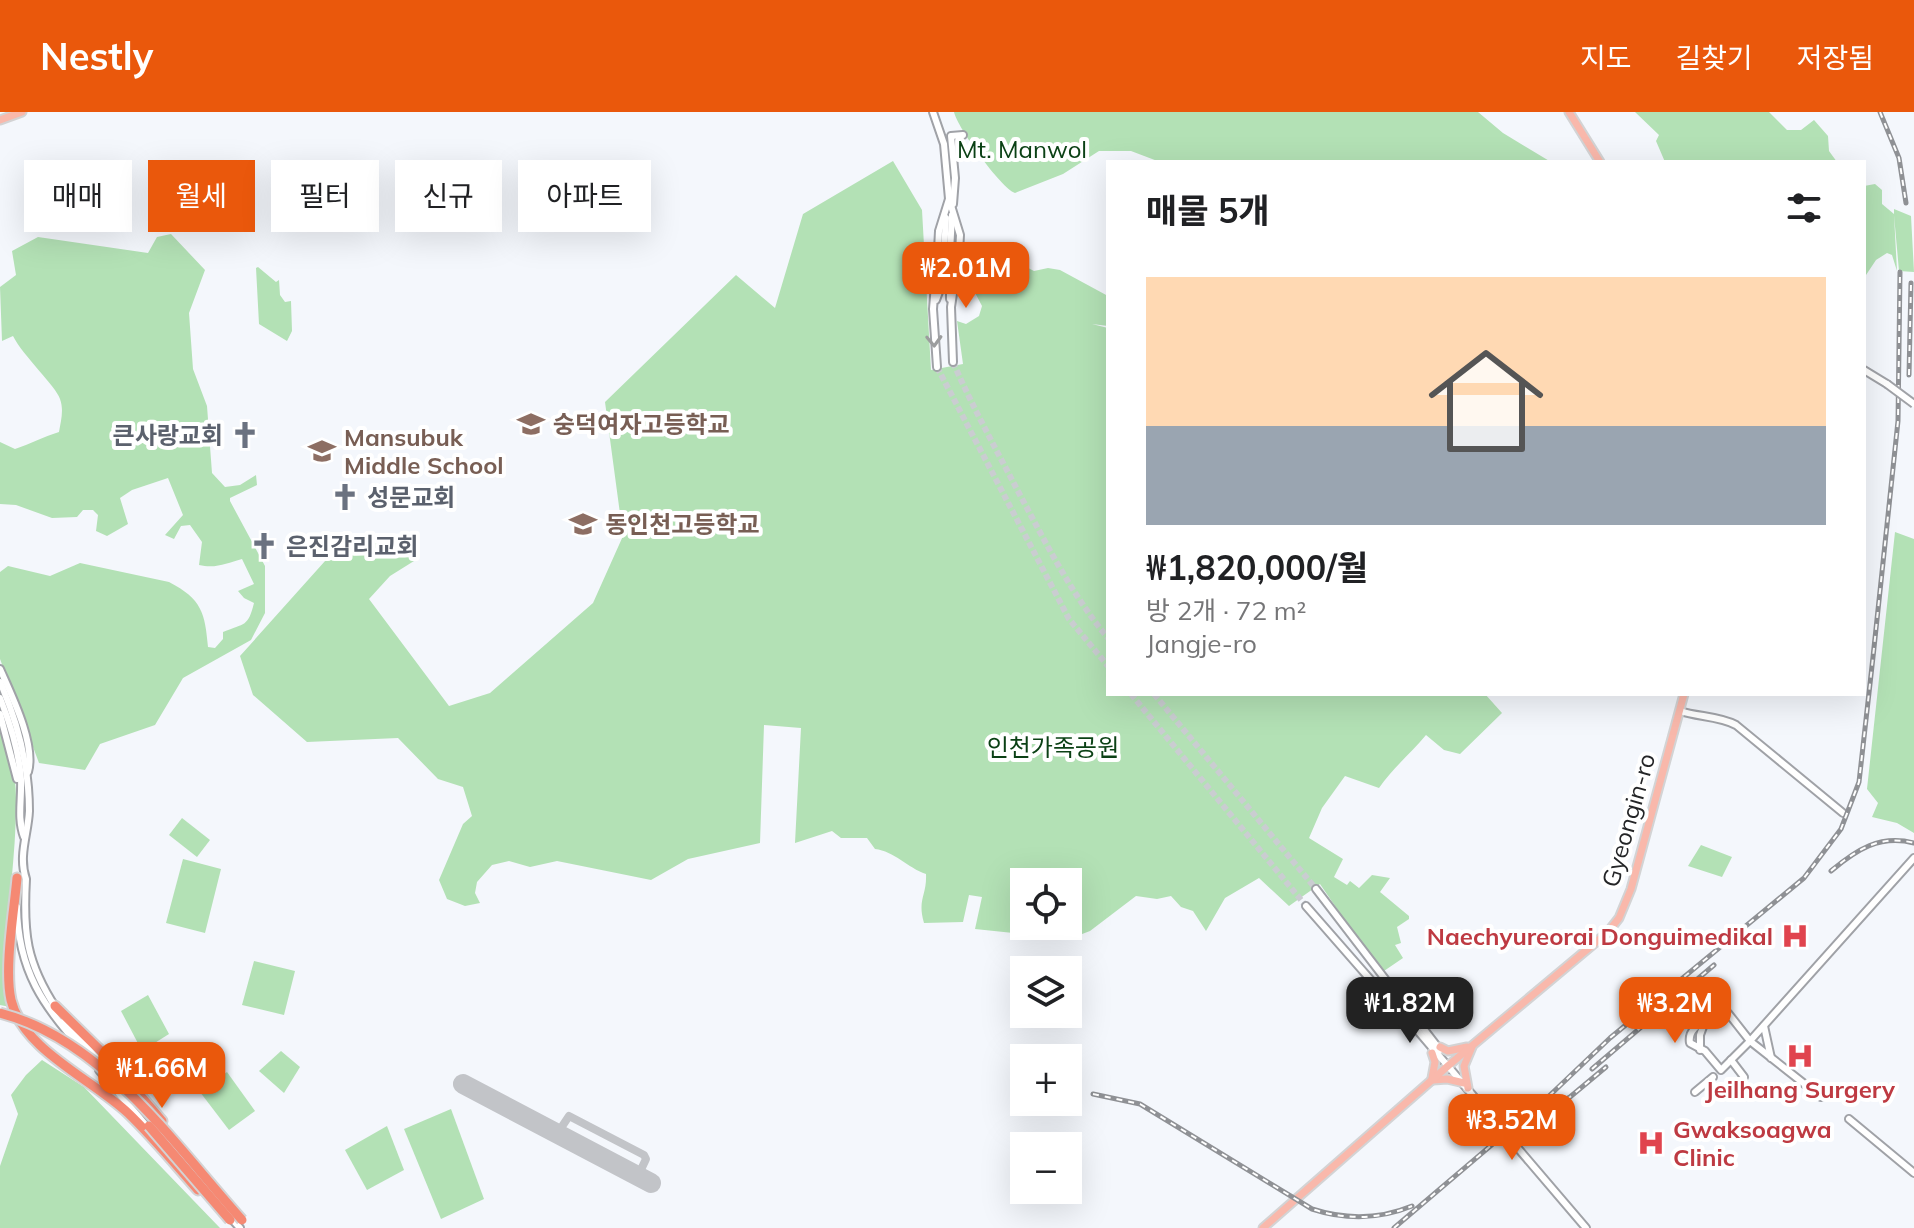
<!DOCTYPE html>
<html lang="ko">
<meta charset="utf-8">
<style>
body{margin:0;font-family:Mulish,"Noto Sans KR",sans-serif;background:#f2f2f2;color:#202124;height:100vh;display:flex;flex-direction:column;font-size:30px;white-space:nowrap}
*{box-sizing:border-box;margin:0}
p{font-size:26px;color:#757577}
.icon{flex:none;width:44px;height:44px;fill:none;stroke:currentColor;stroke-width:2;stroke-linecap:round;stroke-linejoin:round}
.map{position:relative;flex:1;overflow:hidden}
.side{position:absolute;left:1106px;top:48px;width:760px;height:536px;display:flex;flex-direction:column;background:#fff;border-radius:0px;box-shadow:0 8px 32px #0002}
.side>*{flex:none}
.banner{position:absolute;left:24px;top:48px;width:760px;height:72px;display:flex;gap:16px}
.fabs{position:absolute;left:1010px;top:756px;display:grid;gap:16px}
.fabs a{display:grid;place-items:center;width:72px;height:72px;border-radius:0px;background:#fff;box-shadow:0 8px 32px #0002;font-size:40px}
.price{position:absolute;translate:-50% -68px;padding:0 18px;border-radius:16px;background:#ea580c;color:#fff;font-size:26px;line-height:52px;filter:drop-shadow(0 2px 4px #0008)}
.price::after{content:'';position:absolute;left:50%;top:48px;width:24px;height:18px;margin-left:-12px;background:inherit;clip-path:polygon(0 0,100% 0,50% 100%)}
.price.active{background:#222;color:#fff}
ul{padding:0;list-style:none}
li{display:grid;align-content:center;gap:16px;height:424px;padding:0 40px}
li span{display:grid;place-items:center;height:248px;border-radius:0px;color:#555}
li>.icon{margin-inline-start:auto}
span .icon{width:144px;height:144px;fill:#fffc;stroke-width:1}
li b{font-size:34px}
h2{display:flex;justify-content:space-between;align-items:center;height:96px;padding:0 40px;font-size:34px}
.tag{padding:0 28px;border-radius:0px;background:#fff;box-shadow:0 8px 32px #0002;font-size:28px;line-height:72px}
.tag.active{background:#ea580c;color:#fff}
header{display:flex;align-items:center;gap:48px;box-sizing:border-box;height:112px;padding:0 40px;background:#ea580c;color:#fff}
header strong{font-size:38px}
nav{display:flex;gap:44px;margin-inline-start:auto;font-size:28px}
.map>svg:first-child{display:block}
.green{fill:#b3e1b5;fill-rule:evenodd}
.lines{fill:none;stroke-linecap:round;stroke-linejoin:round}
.taxiway{stroke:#c2c4c8;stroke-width:8}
.runway{stroke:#c2c4c8;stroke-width:20}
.secondary-tunnel{stroke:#cacdd1;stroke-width:6;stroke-dasharray:6 3;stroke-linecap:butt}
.secondary-casing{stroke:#a0a2a7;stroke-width:10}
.primary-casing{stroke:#d3d3d4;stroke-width:11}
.motorway-casing{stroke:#d3d3d4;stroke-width:13}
.secondary{stroke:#fff;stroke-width:6}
.primary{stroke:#f9b8ab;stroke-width:7}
.motorway{stroke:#f58973;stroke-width:9}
.rail-casing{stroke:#8f9195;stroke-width:5}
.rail{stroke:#fff;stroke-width:2;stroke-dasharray:6;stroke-linecap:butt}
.secondary-bridge-casing{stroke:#a0a2a7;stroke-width:10;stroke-linecap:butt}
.motorway-bridge-casing{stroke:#d3d3d4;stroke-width:13;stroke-linecap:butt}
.secondary-bridge{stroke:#fff;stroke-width:6}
.motorway-bridge{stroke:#f58973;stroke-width:9}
.oneway{stroke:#9c9d9e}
.labels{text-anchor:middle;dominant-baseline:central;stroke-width:8;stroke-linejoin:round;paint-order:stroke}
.park-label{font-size:24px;fill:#0b4115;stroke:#fff}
.education-label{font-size:24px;font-weight:bold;fill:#785e54;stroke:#fff;text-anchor:start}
.worship-label{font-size:24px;font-weight:bold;fill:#5b616d;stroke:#fff;text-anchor:start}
.street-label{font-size:24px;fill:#242527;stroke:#fff}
.health-label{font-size:24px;font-weight:bold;fill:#be3a42;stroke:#fff;text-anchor:end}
</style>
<header>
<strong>Nestly</strong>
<nav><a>지도</a><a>길찾기</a><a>저장됨</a></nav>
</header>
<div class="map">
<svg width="1914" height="1116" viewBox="0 0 1914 1116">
<rect width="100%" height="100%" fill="#f4f7fc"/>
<g class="green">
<path d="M954,0H1478L1503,21L1551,50H1160L1131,39H1099L1063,62L1015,81C1001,76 957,15 954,0Z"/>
<path d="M1635,0H1769L1787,18H1801L1814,8L1828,24L1829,39L1837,50H1665L1656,29L1659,23Z"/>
<path d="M893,49L922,98L931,258L963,252L957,209L966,212L979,204L982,194L971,173L984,130H1005L1009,146L1034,159L1048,156L1060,158L1108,184V214L1092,212L1108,216V582H1485L1502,601L1460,642L1444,638L1426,623C1411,641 1392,657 1379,676L1345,664L1322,696L1309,726L1343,747L1334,765L1347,773L1350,769L1359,776L1372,763L1390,766L1380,780L1409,804V807L1397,815L1401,831L1395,833L1403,846L1381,861L1320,772L1289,794L1259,766L1225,786L1206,819L1193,799L1181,795L1171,784L1157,787L1136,784L1090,819L1069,827L975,817L982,785L969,783L963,810L924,811C917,787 927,784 926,762C908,756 894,739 875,737L867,726H841L832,719L795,731L801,616L764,613L760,731L688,747L651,768L557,749L530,755L509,749L492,753L477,770L475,781L480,791L465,794L447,787L439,768L463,712L472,704L463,675L438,667L398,626L307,630L253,583L240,544L334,439L362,429L393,433L414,449L390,464L369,487L449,594L490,581L593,491L623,424L605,290L736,163L775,196L803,102ZM1024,770H1068V814H1024Z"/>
<path d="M1875,72L1882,78V92L1894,102V97L1911,104L1914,160L1899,159L1894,103L1897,159L1892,143L1887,141L1876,148L1864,166V74Z"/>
<path d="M171,122L205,158L189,201L193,257L207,294L212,361L225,375L240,373L256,363L257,373L230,386V389L265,454V501L251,528L183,566L155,613L100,632L85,658L39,651L0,547V460L8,454L50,464L80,451L169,470C202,487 205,501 208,535L215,536L223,527V520C245,511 248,515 254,491L244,486L238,479L254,472L242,447C227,451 216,457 199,453L202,430L190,413L181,414L174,427L165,423L183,403L168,366L132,378L120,386L128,412L107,424L96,419L98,403L93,398H83L77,405L52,406L16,393L0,392V330L15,337C30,332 43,325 59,320C61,309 64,298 60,287C56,274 23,244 13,224L2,229L0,175L16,163L12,139L38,125L148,141L157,125Z"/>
<path d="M258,155L276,170L279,168L280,183L285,190L291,189L292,219L287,229L259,212L256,156Z"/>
<path d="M1895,420L1914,427V721L1897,711L1872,705L1878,691L1867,677Z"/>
<path d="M0,607C8,632 16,660 16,686C17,756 0,826 10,895L0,893Z"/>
<path d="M182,706L210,728L197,745L169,723Z"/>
<path d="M1701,733L1732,745L1722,765L1688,754Z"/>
<path d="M183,747L221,757L205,821L166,811Z"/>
<path d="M254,849L295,859L284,903L242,893Z"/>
<path d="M148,883L169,922L142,939L121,899Z"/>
<path d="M281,939L300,955L284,981L259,959Z"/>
<path d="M42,948L84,975L220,1116H0V1054L18,1002L11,983L26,963Z"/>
<path d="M227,960L255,999L229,1018L200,980Z"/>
<path d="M451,997L484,1087L441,1107L404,1017Z"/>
<path d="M387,1014L404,1058L367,1078L345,1038Z"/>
</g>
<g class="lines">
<path class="taxiway" d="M557,1022L569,1004L644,1043L646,1047L638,1064"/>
<path class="runway" d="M463,972L651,1071"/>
<g class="secondary-tunnel">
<path d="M953,250C973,296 997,339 1020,383C1047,433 1072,483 1108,526"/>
<path d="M937,255L1069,507L1108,554"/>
<path d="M1131,582L1306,794"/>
<path d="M1154,582L1316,777"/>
</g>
<g class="secondary-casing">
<g id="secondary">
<path d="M933,0L944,32L949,87L960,123L959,140"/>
<path d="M953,92L955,66L951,24L963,23"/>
<path d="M938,138L939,119L949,87"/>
<path d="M944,139L946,106"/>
<path d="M950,140L952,103"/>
<path d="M950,147V187"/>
<path d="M936,188L943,169L944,149"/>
<path d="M953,250L951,195L958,148"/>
<path d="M937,255L933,197L937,147"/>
<path d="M1864,258L1887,272"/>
<path d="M0,557C11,582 36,632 28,660"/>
<path d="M0,570C18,611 29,654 29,699C28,722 18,744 26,767C23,821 26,850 56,896"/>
<path d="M0,586C10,611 19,639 21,667C22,687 17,706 24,725"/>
<path d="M1680,599C1698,605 1719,604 1736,613L1843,701"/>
<path d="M0,602L17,667"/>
<path d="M1316,777L1392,876L1394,895L1401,904"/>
<path d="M1306,794L1383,882L1402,889L1440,938"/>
<path d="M17,795C18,858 43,895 85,940"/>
<path d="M1400,898L1586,1116"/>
<path d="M64,909L104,955"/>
<path d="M1764,914L1771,946"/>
<path d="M1700,938V923L1704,912"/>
<path d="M1731,948L1744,965"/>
<path d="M99,958L144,1011"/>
<path d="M1695,980L1713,965"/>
<path d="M1821,985L1750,929L1728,901H1718C1706,910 1687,914 1690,931L1705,939L1721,958L1750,929L1914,746"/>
<path d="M1849,1007L1914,1061"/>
<path d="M229,1104L240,1116"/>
</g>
</g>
<g class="primary-casing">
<g id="primary">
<path d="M1569,0L1600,50"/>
<path d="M0,8L22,0"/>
<path d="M1440,935L1448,939L1467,935"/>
<path d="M1432,966L1435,950L1432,941"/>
<path d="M1433,968L1447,967L1464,971"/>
<path d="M1468,976L1464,954L1472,935"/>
<path d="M1263,1116L1449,953L1608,820L1619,806L1631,777L1684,582"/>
</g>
</g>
<g class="motorway-casing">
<g id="motorway">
<path d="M17,766C14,800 4,856 11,888C23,938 92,967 128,1001C153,1025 175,1052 198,1078"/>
<path d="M55,894L109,947L162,1009"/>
</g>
</g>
<use href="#secondary" class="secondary"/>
<use href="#primary" class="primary"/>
<use href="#motorway" class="motorway"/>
<g class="rail-casing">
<g id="rail">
<path d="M1880,0L1899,46L1906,91"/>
<path d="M1909,263L1911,171"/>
<path d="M1831,759C1856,738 1880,722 1914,731"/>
<path d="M1592,957L1714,853"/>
<path d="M1093,982L1140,992L1312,1097C1346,1108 1378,1108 1412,1094"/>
<path d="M1545,999L1570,985L1606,955"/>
<path d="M1394,1116L1548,985L1610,926L1804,766L1841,717L1859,670L1873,545L1898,309L1900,160"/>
</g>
</g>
<use href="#rail" class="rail"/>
<g class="secondary-bridge-casing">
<path id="secondary-bridge" d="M1887,272L1914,292"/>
</g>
<g class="motorway-bridge-casing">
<g id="motorway-bridge">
<path d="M0,901C104,928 173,1031 242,1108"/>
<path d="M149,1014L230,1108"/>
</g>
</g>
<use href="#secondary-bridge" class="secondary-bridge"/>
<use href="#motorway-bridge" class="motorway-bridge"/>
</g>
<defs><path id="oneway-chevron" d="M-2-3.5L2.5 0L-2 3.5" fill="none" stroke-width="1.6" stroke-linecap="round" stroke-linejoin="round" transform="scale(2)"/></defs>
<use class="oneway" href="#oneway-chevron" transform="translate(934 229) rotate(88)"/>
<defs>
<g id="school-bare" transform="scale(2.16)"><path d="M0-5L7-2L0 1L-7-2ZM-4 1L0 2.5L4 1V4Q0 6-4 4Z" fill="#8d6e63" stroke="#fff" stroke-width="2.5" paint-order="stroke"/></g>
<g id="church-bare" transform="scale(2.16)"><path d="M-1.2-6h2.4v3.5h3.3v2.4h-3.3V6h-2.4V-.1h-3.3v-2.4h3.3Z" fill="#6b7280" stroke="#fff" stroke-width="2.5" paint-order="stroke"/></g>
<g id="hospital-bare" transform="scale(2.16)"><path d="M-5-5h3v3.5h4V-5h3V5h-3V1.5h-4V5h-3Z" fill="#e0444e" stroke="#fff" stroke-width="2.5" paint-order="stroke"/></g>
</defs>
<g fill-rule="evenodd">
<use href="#school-bare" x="531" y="312"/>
<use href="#church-bare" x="245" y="323"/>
<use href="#school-bare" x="322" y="339"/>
<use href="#church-bare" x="345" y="385"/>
<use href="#school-bare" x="583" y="412"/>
<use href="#church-bare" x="264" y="434"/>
<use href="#hospital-bare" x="1795" y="824"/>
<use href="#hospital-bare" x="1800" y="944"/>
<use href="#hospital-bare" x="1651" y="1031"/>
</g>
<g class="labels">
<g class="park-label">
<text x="1022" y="37">Mt. Manwol</text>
<text x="1053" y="635">인천가족공원</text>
</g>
<g class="education-label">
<text x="553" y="312">숭덕여자고등학교</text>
<text x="344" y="325">Mansubuk<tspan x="344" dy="28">Middle School</tspan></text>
<text x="605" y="412">동인천고등학교</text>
</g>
<g class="worship-label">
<text x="223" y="323" text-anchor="end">큰사랑교회</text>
<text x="367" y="385">성문교회</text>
<text x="286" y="434">은진감리교회</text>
</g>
<g class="street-label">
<text transform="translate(1628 708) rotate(-74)">Gyeongin-ro</text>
</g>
<g class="health-label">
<text x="1773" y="824">Naechyureorai Donguimedikal</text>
<text x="1800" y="977" text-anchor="middle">Jeilhang Surgery</text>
<text x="1673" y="1017" text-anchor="start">Gwaksoagwa<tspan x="1673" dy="28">Clinic</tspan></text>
</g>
</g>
</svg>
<div class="fabs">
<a><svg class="icon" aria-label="locate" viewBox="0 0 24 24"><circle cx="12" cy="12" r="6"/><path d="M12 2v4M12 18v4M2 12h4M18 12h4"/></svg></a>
<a><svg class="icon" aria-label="layers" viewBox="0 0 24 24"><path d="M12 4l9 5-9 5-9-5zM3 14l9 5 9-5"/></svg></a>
<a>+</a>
<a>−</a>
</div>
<b class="price" style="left:966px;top:198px">₩2.01M</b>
<b class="price active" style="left:1410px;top:933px">₩1.82M</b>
<b class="price" style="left:1675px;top:933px">₩3.2M</b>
<b class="price" style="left:162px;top:998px">₩1.66M</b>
<b class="price" style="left:1512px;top:1050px">₩3.52M</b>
<div class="banner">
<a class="tag">매매</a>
<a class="tag active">월세</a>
<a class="tag">필터</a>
<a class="tag">신규</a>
<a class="tag">아파트</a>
</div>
<section class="side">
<h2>매물 5개<svg class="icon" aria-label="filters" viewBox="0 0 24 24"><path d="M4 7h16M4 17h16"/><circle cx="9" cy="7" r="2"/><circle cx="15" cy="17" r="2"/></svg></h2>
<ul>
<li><span style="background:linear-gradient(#ffd9b3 60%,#9aa5b1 0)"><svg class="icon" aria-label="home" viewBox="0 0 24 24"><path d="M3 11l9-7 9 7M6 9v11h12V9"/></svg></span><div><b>₩1,820,000/월</b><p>방 2개 · 72 m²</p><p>Jangje-ro</p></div></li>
</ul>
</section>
</div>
